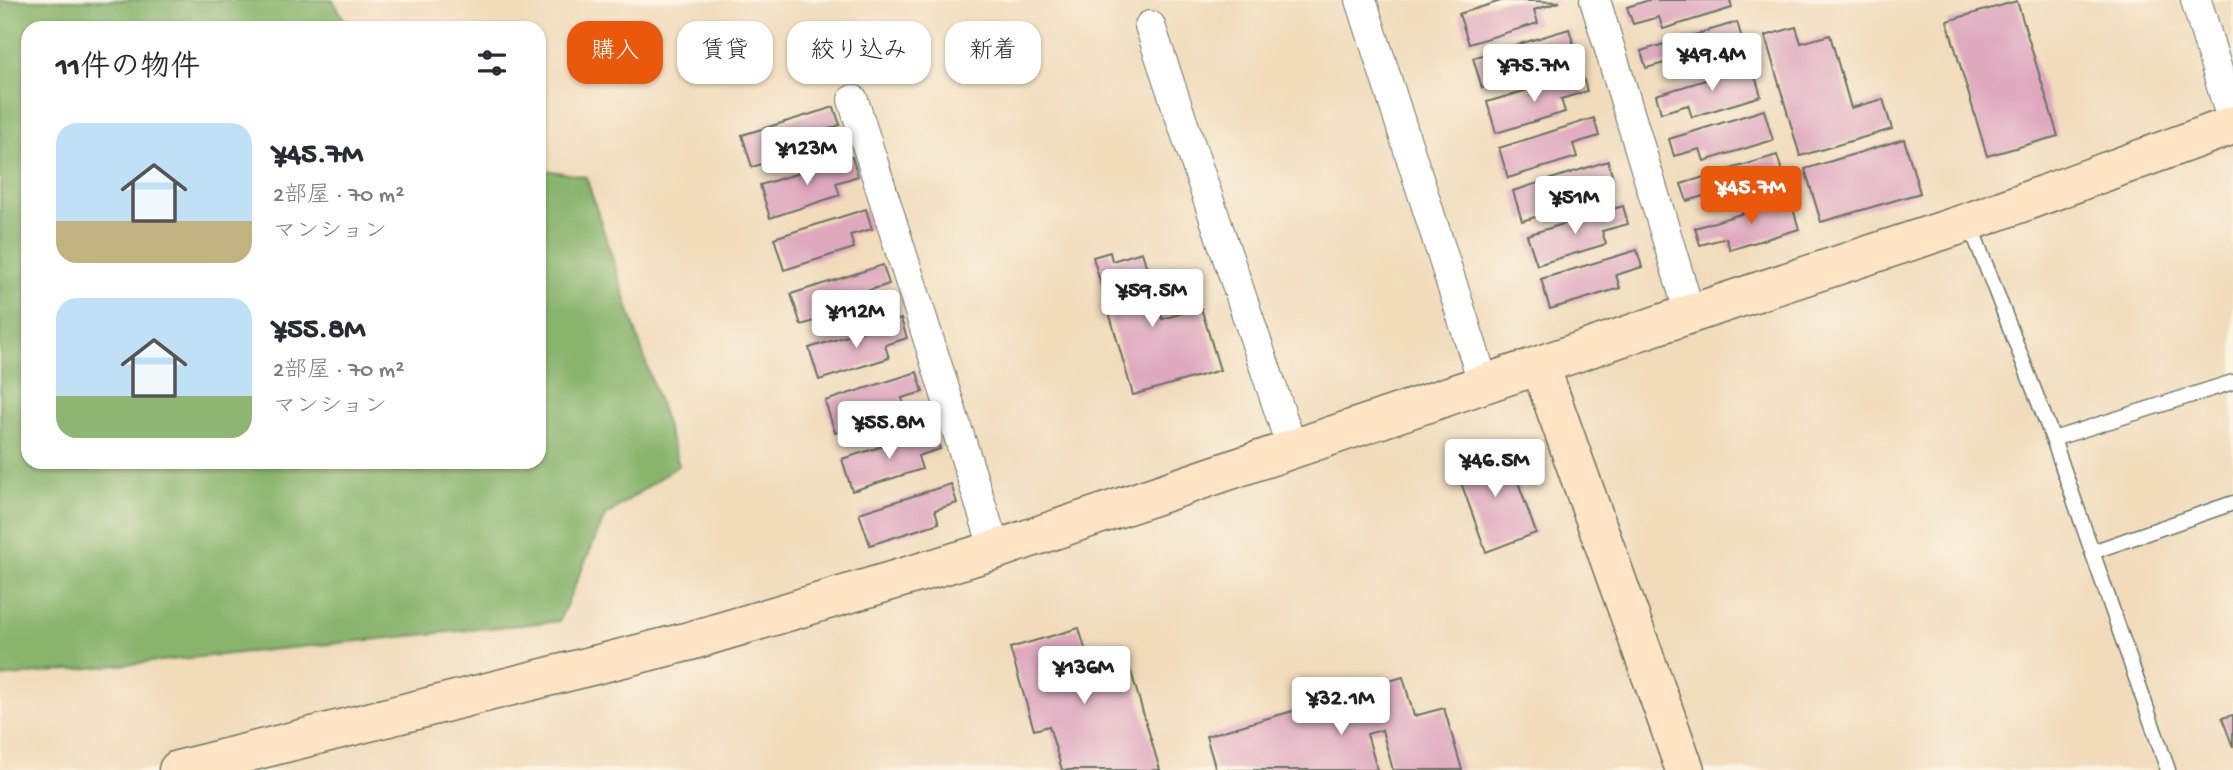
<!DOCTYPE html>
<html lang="ja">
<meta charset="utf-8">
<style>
body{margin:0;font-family:"Gochi Hand","Klee One",sans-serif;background:#f2f2f3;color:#2b2b33;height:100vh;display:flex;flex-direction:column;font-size:26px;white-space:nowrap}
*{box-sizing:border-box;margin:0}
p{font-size:23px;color:#7c7c81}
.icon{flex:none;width:38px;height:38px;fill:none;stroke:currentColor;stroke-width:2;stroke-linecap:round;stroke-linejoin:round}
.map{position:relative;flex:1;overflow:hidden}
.details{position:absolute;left:21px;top:21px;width:525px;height:448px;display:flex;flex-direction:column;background:#fff;border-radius:21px;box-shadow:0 2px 5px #0004}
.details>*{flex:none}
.top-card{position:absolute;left:567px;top:21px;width:665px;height:63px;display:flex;gap:14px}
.price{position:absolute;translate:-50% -60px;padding:0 16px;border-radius:7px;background:#fff;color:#222;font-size:23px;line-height:46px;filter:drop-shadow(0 2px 4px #0008)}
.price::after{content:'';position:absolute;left:50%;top:42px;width:21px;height:16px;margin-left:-10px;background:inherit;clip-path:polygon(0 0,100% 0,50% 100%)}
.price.on{background:#ea580c;color:#fff}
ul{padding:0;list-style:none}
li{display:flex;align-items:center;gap:21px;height:175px;padding:0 35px}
li span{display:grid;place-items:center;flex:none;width:196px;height:140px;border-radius:21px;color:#555}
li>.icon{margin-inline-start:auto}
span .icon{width:84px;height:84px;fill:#fffc;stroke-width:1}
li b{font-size:30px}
h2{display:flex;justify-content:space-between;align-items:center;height:84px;padding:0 35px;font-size:30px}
.pill{padding:0 24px;border-radius:21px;background:#fff;box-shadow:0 2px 5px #0004;font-size:24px;line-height:63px}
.pill.on{background:#ea580c;color:#fff}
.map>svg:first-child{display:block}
.forest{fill:#88b46c;stroke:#547850;stroke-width:2}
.building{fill:#dfa8bf}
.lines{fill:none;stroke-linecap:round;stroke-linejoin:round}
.lane-casing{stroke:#687463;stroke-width:17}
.street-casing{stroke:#687463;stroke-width:32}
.secondary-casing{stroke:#687463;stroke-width:41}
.lane{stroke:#fff;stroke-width:14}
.street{stroke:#fff;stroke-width:30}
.secondary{stroke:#ffe4c6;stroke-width:38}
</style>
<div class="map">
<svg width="2233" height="770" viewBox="0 0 2233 770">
<rect width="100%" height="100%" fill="#fcf5e5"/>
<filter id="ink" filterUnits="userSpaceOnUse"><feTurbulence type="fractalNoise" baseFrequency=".0143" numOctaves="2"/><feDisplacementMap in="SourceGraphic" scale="14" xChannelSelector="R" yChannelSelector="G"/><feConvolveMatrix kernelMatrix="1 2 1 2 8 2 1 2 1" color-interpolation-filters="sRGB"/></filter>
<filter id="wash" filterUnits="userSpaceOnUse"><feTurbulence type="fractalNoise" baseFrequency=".00686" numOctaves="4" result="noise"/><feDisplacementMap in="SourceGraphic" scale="28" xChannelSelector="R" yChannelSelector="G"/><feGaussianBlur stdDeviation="1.57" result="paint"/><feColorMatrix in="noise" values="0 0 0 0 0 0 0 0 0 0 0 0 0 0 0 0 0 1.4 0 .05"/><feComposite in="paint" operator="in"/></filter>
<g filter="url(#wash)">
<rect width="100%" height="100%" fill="#f1dbbb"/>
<path class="forest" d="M0,0H333L349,28H28V462H539V169L586,177L679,465L605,516L559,621L0,677Z"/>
<g id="blocks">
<g class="building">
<path d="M1504,0L1560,2L1534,10L1538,23L1469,44L1459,14Z"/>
<path d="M1649,0H1730L1732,8L1663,29L1659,17L1633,24L1627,7Z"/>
<path d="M2017,1L2058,136L1987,156L1947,21Z"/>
<path d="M1737,22L1746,52L1676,73L1672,61L1646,68L1641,51Z"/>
<path d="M1796,27L1801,43L1830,35L1851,108L1883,99L1892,129L1800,156L1765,36Z"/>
<path d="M1569,29L1574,46L1548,55L1552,67L1482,88L1473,58Z"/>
<path d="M1752,66L1761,96L1692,117L1688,105L1661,113L1656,95Z"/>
<path d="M1582,74L1587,91L1561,99L1565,112L1496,133L1487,102Z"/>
<path d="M834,107L840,125L818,133L822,145L752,167L742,135Z"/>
<path d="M1764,110L1773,140L1704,161L1700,149L1674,156L1669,139Z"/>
<path d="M1594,118L1599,136L1573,144L1577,157L1508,178L1499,148Z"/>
<path d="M1904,139L1920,193L1821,222L1805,169Z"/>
<path d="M1777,155L1786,185L1716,206L1713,193L1687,201L1681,184Z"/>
<path d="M852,157L858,176L836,183L840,195L770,218L760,185Z"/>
<path d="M1608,161L1613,179L1587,187L1591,200L1522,221L1513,191Z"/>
<path d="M1790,199L1799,229L1730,250L1726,238L1700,245L1695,228Z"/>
<path d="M1623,206L1628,224L1602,231L1606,244L1537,265L1527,235Z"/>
<path d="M866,209L872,229L850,235L854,248L784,270L774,238Z"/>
<path d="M1637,250L1642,267L1616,275L1620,288L1550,309L1541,279Z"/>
<path d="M1110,252L1112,261L1142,252L1162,319L1201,308L1220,370L1133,395L1093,257Z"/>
<path d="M883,265L889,284L867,291L872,304L801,325L791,294Z"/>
<path d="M901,319L907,338L885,345L889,358L819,380L809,348Z"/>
<path d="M917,372L923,392L902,398L906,411L835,433L825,401Z"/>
<path d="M934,430L940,449L918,456L922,469L852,491L842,459Z"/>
<path d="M1484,449L1512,465L1536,533L1486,552L1454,463Z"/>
<path d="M951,484L957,503L935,510L939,523L870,545L859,513Z"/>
<path d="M1079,628L1091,669L1127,658L1160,770H1062L1049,726L1034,730L1010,648Z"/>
<path d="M1403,677L1414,716L1444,708L1462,770H1393L1382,730L1367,734L1377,769L1373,770H1216L1206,736L1355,693L1361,712L1375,708L1369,687Z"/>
<path d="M2233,715V747L2222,718Z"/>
</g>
</g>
</g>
<g filter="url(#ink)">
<use href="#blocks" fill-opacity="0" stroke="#687463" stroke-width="2"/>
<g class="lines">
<g class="lane-casing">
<g id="lane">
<path d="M1969,222L2053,439L2168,770"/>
<path d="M2053,439L2233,382"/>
<path d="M2092,552L2233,503"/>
</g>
</g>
<g class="street-casing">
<g id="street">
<path d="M1361,0L1484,385"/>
<path d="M1595,0L1690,314"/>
<path d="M2196,0L2233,123"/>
<path d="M1150,26L1293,451"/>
<path d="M853,100L995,550"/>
</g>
</g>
<g class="secondary-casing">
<g id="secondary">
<path d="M1540,366L1685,770"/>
<path d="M178,770L690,641L995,550L1690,314L1969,222L2233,125"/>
</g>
</g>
<use href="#lane" class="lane"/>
<use href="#street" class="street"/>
<use href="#secondary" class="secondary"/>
</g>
</g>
</svg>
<b class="price" style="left:1712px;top:93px">¥49.4M</b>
<b class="price" style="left:1534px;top:104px">¥75.7M</b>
<b class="price" style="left:807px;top:187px">¥123M</b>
<b class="price on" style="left:1751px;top:226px">¥45.7M</b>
<b class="price" style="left:1575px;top:236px">¥51M</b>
<b class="price" style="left:1152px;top:329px">¥59.5M</b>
<b class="price" style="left:856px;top:350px">¥112M</b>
<b class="price" style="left:889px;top:461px">¥55.8M</b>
<b class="price" style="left:1495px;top:499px">¥46.5M</b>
<b class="price" style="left:1084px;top:706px">¥136M</b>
<b class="price" style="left:1341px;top:737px">¥32.1M</b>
<div class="top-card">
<a class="pill on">購入</a>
<a class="pill">賃貸</a>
<a class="pill">絞り込み</a>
<a class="pill">新着</a>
</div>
<section class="details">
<h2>11件の物件<svg class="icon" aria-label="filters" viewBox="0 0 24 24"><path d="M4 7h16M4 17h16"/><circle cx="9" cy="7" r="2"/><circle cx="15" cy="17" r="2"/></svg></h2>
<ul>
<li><span style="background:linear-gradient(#bfe0f5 70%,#c2b280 0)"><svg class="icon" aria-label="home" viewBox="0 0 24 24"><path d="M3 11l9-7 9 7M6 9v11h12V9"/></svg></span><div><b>¥45.7M</b><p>2部屋 · 70 m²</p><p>マンション</p></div></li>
<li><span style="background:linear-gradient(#bfe0f5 70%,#8fb573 0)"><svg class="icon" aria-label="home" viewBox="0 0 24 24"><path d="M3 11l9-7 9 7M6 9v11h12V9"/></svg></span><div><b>¥55.8M</b><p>2部屋 · 70 m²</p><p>マンション</p></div></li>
</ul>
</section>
</div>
